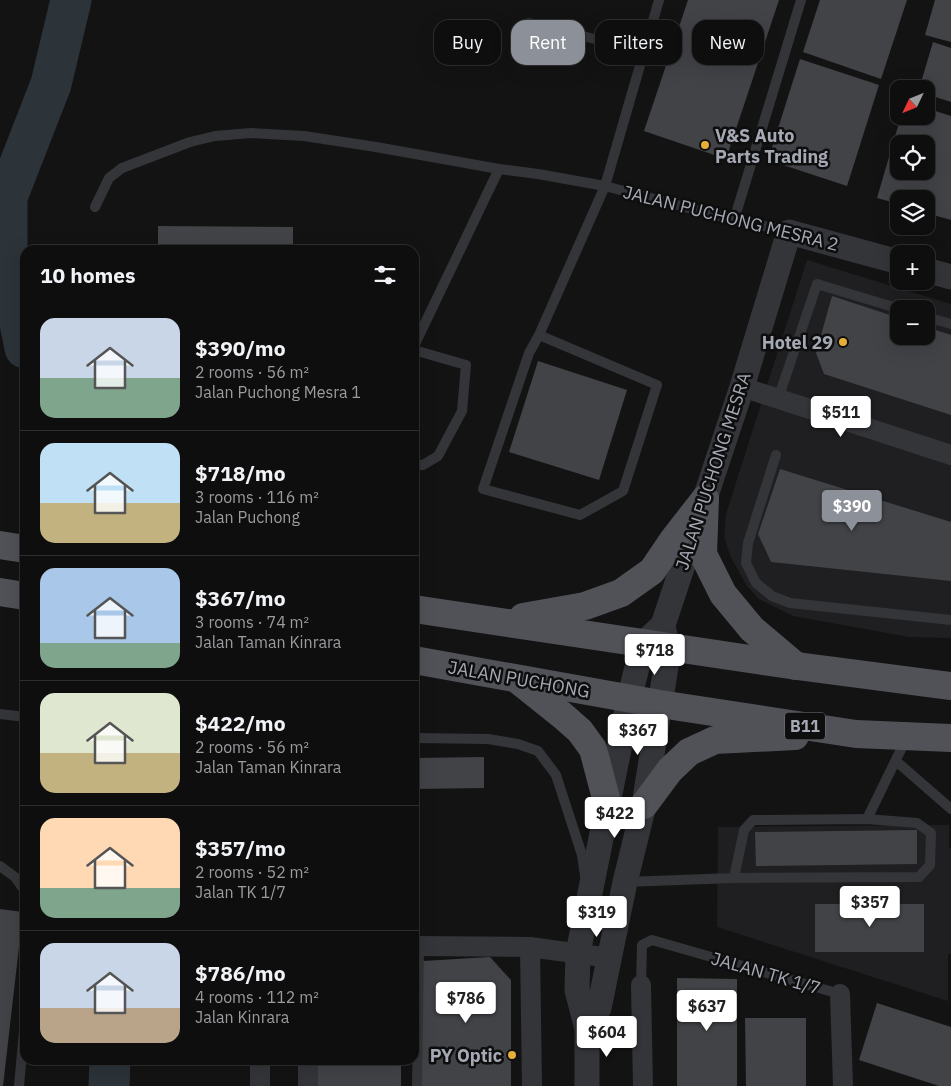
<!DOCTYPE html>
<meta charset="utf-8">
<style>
body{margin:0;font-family:"IBM Plex Sans",sans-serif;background:#1c1c1d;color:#f1f3f6;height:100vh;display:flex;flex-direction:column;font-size:19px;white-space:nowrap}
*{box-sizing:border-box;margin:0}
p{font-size:16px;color:#9b9c9e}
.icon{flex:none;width:28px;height:28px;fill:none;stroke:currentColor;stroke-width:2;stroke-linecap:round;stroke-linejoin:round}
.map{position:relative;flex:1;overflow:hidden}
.panel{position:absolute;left:20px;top:245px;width:399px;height:820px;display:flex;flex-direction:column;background:#0e0e0f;border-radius:15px;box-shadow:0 5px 20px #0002,0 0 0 1px #2e2e2f}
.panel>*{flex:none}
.top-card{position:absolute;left:434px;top:20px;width:441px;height:45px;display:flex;gap:10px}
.needle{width:32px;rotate:227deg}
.controls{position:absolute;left:890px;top:80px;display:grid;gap:10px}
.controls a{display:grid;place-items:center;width:45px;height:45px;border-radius:10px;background:#0e0e0f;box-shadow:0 5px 20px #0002,0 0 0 1px #2e2e2f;font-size:25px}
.price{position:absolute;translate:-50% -42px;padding:0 11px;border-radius:5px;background:#fff;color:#222;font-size:16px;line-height:32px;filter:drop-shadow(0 1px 2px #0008)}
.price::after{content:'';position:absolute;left:50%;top:30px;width:15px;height:11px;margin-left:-8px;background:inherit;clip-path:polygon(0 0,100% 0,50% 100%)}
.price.active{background:#8c9099;color:#fff}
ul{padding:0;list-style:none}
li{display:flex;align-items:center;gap:15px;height:125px;padding:0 20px}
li+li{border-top:1px solid #2e2e2f}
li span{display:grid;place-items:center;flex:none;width:140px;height:100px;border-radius:15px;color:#555}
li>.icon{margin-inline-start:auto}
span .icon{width:60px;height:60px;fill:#fffc;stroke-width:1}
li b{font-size:21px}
h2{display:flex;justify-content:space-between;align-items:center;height:60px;padding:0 20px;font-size:21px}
.tag{padding:0 18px;border-radius:15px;background:#0e0e0f;box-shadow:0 5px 20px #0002,0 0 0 1px #2e2e2f;font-size:18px;line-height:45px}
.tag.active{background:#8c9099;color:#fff}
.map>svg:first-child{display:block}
.built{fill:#1f1f21;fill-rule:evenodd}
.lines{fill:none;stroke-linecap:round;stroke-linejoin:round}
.river{stroke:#2c3339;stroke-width:41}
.building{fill:#424347;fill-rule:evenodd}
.service{stroke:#343539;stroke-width:10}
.minor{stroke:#343539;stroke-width:20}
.tertiary{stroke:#343539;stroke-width:25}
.primary{stroke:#505258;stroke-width:28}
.poi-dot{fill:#e7af37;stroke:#0e0e0f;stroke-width:2}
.labels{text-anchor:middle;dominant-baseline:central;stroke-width:5;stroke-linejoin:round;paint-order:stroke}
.shield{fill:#0e0e0f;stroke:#787a82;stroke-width:1}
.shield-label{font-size:16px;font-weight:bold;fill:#a5a9b4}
.poi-label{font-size:18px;font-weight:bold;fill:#a5a9b4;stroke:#0e0e0f;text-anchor:end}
.street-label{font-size:18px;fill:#a5a9b4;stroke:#0e0e0f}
</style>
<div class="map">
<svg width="951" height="1086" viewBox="0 0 951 1086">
<rect width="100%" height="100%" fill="#131314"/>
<g class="built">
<path d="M807,260L951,304V638L909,637L793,616L759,599L747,586L731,558L724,537L726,514ZM899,309H926V336H899Z"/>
<path d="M949,825V848H951V954H948V1001L717,927L718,827Z"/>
</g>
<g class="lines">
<g class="river">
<path d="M25,348L7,258V197L51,84L71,0"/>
<path d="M109,1086L110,1060"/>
</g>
</g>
<g class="building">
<path d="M688,0H779L726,159L644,131Z"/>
<path d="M820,0H907L881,79L803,52Z"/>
<path d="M935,0H951V42L925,35Z"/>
<path d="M933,42L951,48V102L926,94V89H919Z"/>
<path d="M800,59L879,85L847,186L768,160Z"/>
<path d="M926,108L951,116V220L926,213V199H899V204L877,198L901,116H926ZM899,144H926V171H899Z"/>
<path d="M158,226L293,227V250H158Z"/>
<path d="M832,296L899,318V336H926V327L951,335V415L824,374L816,353Z"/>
<path d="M538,361L627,390L599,480L509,452Z"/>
<path d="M780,469L951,522V581L771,562L758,534Z"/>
<path d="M484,757V788L414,789V758Z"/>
<path d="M917,830V864L756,866L755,832Z"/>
<rect x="815" y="904" width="109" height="48"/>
<path d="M0,909L23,912L3,1086H0Z"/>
<path d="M490,957L511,980V1086H421L423,961Z"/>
<path d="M677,978L737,979V1086H677Z"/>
<path d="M877,1003L951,1027V1086H939L859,1060Z"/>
<path d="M745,1018H806V1086H746Z"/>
<rect x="315" y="1060" width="86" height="26"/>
</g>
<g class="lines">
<g class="service">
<path d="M529,23L644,51"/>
<path d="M95,207L109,178L122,168L190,142L215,136L251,133L304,136L376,147L499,169L538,174L605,186L734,220L788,231"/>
<path d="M734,220L801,0"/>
<path d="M926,317L951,324"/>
<path d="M539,335L529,353L483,489L580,515L623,491L657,385L539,335L605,186L659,0"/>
<path d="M414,346L499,169"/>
<path d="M414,350L466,365L462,411L438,456L423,465H414"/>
<path d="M778,399L817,284L900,309"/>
<path d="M776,455L748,543L746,563L756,583L772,596L790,603L951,620"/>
<path d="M0,714L25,717"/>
<path d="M414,738L488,739L518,744L538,751L556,775L582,855L585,876"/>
<path d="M896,761L951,809"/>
<path d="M867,819L907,737"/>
<path d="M0,866L15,877L25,891"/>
<path d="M625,882L734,878L919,877L930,865L931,833L917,823L867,819L753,820L744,830L734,878"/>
<path d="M641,985L642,945L652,940L840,994"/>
<path d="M19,1086L25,1020"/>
<path d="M417,1086L419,946"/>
</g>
<g class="minor">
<path d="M742,387L951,455"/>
<path d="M414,946L530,947L610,958"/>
<path d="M530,947L532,1086"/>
<path d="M641,985L643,1086"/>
<path d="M840,994L843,1086"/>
<path d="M260,1086V1060"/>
<path d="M308,1086V1060"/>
</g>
<g class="tertiary">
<path d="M926,270L951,277"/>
<path d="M587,1029L599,1008L625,882L644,805L669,648L663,628"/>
<path d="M587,1086V1029L577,990L578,953L629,699L643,644L663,625L742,387L789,232L899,262"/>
</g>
<g class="primary">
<path d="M705,499L703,554L723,594L752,629L796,666"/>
<path d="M0,545L25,549"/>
<path d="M0,592L25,596"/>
<path d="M414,609L797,666L951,686"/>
<path d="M523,617L585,606L621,593L652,571L673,540L705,499"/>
<path d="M414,660L660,704L856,734L951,738"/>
<path d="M518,680L563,716L580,731L593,749L608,806"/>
<path d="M644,805L670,770L689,752L715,740L795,736"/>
</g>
</g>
<g class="poi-dot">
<circle cx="705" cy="145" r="5"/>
<circle cx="843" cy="342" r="5"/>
<circle cx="512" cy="1055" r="5"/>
</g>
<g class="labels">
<rect class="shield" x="785" y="712.5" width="40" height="27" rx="4"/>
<g class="shield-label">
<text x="805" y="726">B11</text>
</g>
<g class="poi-label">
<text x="715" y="135" text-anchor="start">V&amp;S Auto<tspan x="715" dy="21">Parts Trading</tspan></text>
<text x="833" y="342">Hotel 29</text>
<text x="502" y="1055">PY Optic</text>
</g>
<g class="street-label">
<text transform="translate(731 218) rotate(14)">JALAN PUCHONG MESRA 2</text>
<text transform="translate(713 471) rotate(-72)">JALAN PUCHONG MESRA</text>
<text transform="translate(519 679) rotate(10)">JALAN PUCHONG</text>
<text transform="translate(766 973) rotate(16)">JALAN TK 1/7</text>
</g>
</g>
</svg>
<div class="controls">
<a><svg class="needle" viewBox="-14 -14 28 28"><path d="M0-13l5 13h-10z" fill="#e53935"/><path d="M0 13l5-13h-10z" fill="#9b9c9e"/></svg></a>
<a><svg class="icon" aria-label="locate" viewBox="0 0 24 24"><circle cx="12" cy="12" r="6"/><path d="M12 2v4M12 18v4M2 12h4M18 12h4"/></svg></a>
<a><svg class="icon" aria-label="layers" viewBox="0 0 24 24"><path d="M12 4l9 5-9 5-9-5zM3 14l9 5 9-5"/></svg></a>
<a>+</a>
<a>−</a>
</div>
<b class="price" style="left:841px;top:438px">$511</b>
<b class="price active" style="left:852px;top:532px">$390</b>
<b class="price" style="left:655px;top:676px">$718</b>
<b class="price" style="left:638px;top:756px">$367</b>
<b class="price" style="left:615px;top:839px">$422</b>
<b class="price" style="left:870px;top:928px">$357</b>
<b class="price" style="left:597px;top:938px">$319</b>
<b class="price" style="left:466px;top:1024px">$786</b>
<b class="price" style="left:707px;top:1032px">$637</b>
<b class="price" style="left:607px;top:1058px">$604</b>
<div class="top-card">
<a class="tag">Buy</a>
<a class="tag active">Rent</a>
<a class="tag">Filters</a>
<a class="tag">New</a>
</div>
<section class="panel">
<h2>10 homes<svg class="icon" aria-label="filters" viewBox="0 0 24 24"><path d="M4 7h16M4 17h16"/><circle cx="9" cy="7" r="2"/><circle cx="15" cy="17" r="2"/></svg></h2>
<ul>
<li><span style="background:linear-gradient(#c9d6e8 60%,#7fa58c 0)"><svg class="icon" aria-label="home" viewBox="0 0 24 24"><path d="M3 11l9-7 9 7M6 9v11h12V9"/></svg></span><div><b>$390/mo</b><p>2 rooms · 56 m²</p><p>Jalan Puchong Mesra 1</p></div></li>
<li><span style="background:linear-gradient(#bfe0f5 60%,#c2b280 0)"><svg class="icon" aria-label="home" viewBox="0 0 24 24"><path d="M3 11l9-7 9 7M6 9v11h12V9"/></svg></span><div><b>$718/mo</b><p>3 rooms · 116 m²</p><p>Jalan Puchong</p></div></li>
<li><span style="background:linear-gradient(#a9c7e8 75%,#7fa58c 0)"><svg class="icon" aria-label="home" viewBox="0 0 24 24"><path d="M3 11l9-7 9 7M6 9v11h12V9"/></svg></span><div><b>$367/mo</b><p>3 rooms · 74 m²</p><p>Jalan Taman Kinrara</p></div></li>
<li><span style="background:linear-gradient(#dfe7d0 60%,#c2b280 0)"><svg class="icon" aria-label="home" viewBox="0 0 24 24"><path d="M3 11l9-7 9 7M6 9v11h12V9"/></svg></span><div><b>$422/mo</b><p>2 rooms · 56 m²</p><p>Jalan Taman Kinrara</p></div></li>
<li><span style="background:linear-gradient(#ffd9b3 70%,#7fa58c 0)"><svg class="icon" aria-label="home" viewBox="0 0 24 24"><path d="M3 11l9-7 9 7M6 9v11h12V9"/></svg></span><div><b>$357/mo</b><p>2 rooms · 52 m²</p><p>Jalan TK 1/7</p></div></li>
<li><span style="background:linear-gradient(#c9d6e8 65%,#b9a48a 0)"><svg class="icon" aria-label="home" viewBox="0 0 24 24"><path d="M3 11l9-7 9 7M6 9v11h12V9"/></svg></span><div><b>$786/mo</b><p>4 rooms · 112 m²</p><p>Jalan Kinrara</p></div></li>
</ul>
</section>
</div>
